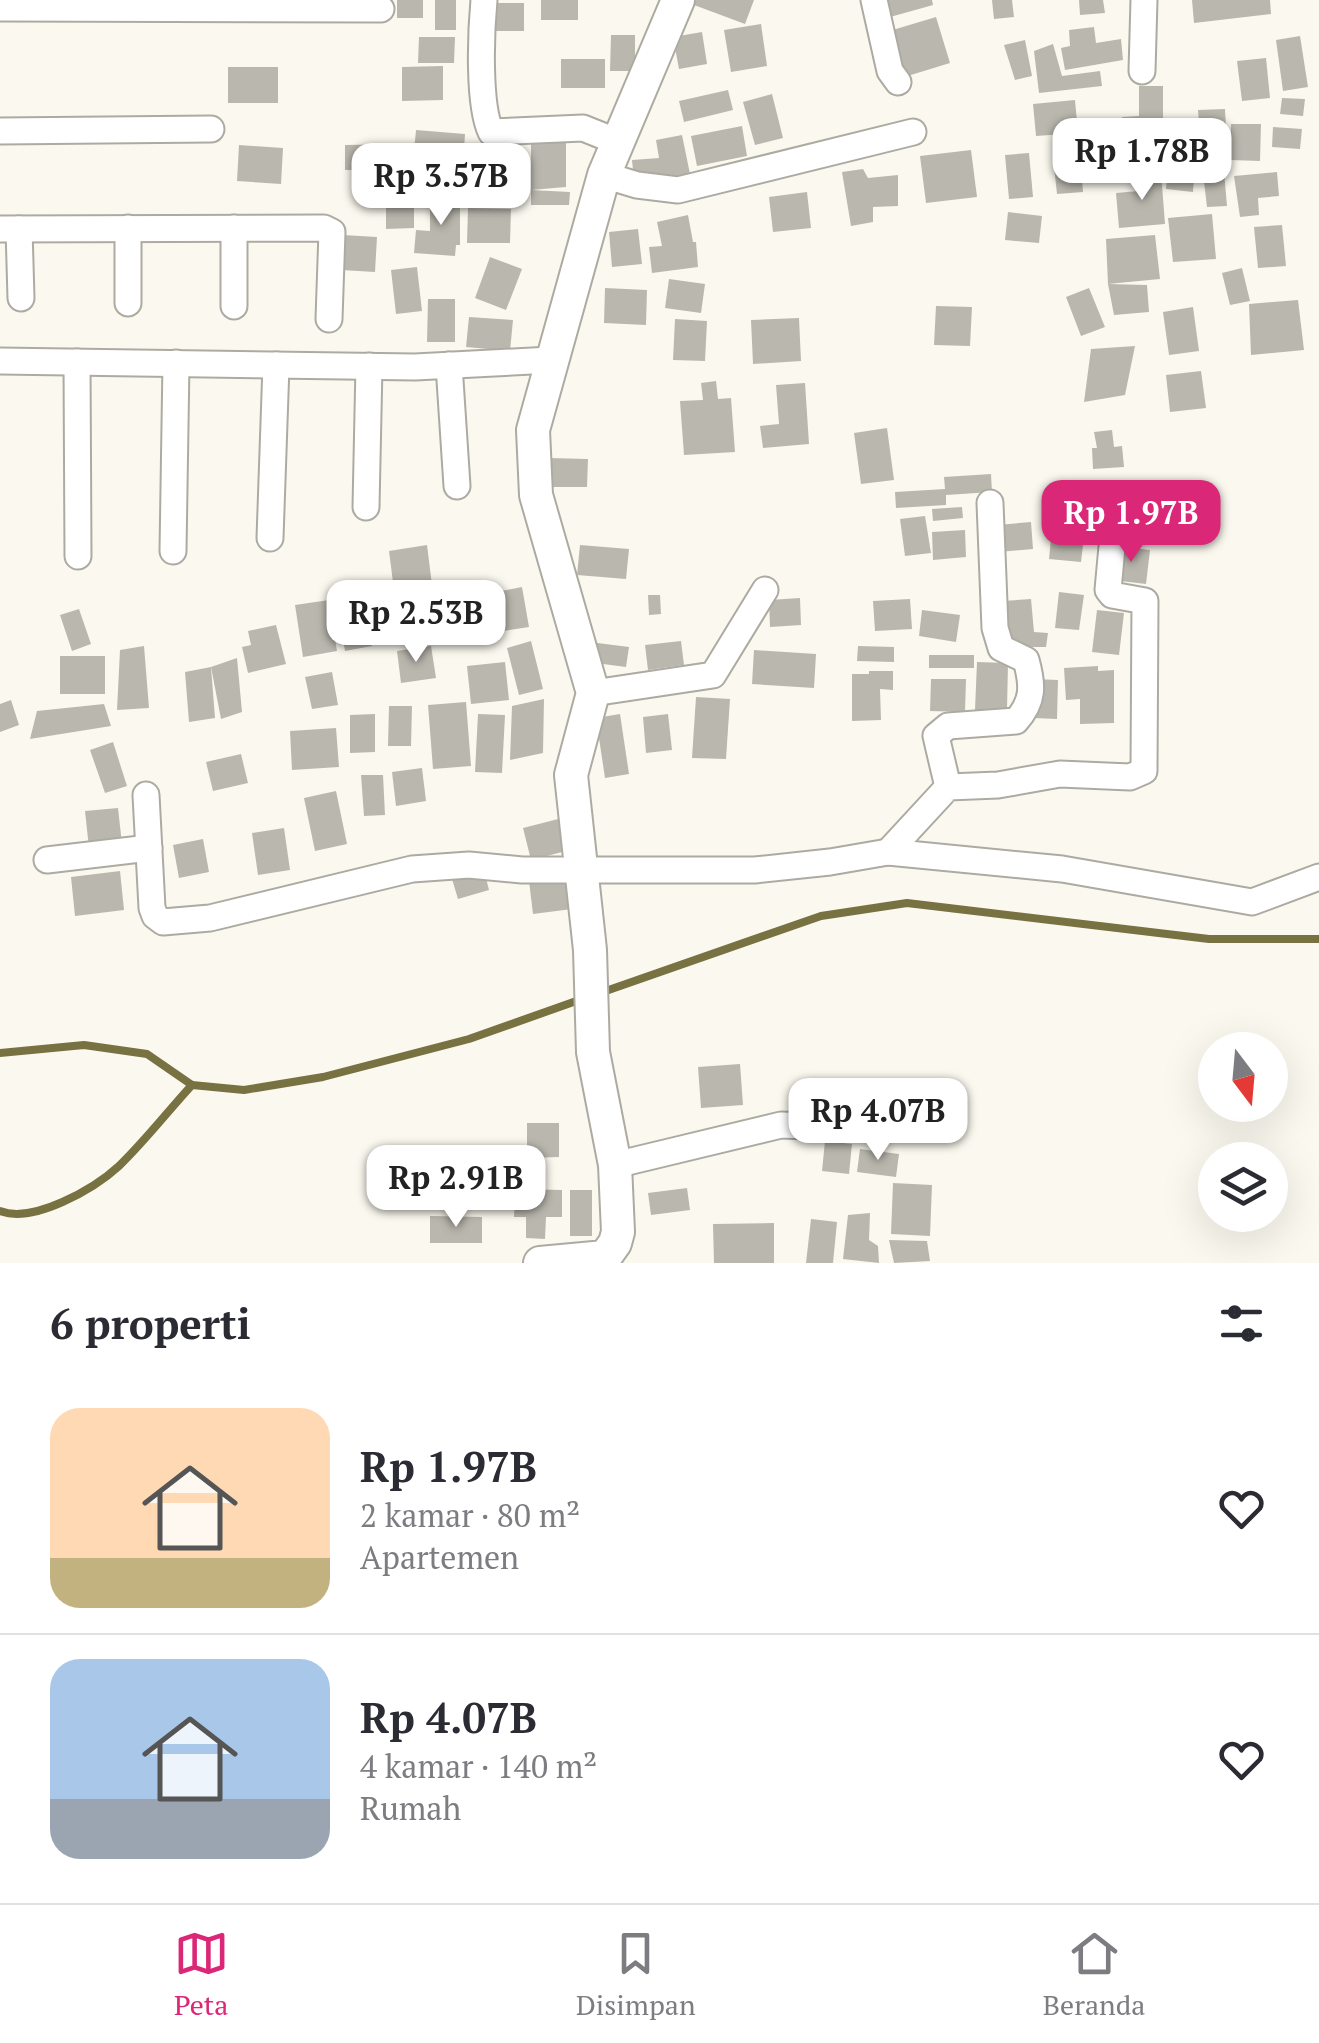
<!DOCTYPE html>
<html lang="id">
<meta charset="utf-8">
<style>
body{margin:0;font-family:"PT Serif",serif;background:#f2f2f3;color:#2b2b33;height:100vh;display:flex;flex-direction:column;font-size:38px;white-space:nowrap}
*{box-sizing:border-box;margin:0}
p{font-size:32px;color:#7c7c81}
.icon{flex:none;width:55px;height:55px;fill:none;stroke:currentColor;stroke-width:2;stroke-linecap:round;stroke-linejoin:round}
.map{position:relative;height:1263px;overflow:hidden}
.panel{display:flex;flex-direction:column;background:#fff;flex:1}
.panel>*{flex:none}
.needle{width:65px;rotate:164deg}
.tools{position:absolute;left:1198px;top:1032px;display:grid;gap:20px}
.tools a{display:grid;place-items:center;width:90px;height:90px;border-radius:50%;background:#fff;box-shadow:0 10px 40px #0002;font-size:50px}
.price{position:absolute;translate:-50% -85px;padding:0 22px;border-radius:20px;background:#fff;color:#222;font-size:32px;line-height:65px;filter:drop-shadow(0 2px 5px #0008)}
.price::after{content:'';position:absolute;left:50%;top:60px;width:30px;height:22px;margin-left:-15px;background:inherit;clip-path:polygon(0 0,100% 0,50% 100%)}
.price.current{background:#db2777;color:#fff}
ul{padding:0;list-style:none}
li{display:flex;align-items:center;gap:30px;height:250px;padding:0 50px}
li+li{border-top:2px solid #e1e1e2}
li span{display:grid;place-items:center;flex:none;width:280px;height:200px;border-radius:30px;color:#555}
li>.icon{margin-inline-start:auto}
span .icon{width:120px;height:120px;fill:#fffc;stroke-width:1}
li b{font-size:42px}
h2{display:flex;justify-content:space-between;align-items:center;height:120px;padding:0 50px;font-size:42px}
.tab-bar{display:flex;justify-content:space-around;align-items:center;height:140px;border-top:2px solid #e1e1e2;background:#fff;font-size:28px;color:#7c7c81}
.tab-bar a{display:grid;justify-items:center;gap:5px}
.tab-bar .current{color:#db2777}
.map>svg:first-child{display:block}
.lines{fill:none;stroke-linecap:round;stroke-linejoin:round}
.stream{stroke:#787141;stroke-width:8}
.building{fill:#bab8ae}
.minor-casing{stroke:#adaba1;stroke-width:29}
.tertiary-casing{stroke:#adaba1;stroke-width:36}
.minor{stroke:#fff;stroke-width:25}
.tertiary{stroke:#fff;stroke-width:32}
</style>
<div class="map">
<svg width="1319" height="1263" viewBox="0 0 1319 1263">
<rect width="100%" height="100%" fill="#fbf9ef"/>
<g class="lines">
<g class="stream">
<path d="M600,993L821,916L907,903L1209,939H1319"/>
<path d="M0,1053L84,1045L147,1054L192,1085L244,1090L323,1077L469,1039L582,999"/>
<path d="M0,1211C33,1224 94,1189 119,1166C145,1141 168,1111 192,1085"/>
</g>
</g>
<g class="building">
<rect x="397" y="0" width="26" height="18"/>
<rect x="435" y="0" width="21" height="30"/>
<rect x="541" y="0" width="37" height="20"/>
<path d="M696,0H754L745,24L694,5Z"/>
<path d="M878,0H932L933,5L883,19Z"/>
<path d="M992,0H1012L1014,17L994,19Z"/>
<path d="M1079,0H1103L1105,13L1080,15Z"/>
<path d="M1192,0H1270L1271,14L1194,23Z"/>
<rect x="486" y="3" width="38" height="28"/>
<path d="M936,17L950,63L901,78L886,32Z"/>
<path d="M761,24L767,66L731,72L724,30Z"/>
<path d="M1094,27L1096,43L1121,39L1123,60L1065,70L1061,48L1070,46L1069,30Z"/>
<path d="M702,32L707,64L679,69L673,37Z"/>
<path d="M611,35H635V71H610Z"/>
<path d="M1300,36L1308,87L1283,91L1276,40Z"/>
<path d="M419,37H455L454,63H418Z"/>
<path d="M1025,40L1032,76L1015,80L1004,45Z"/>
<path d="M1053,44L1062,76L1100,71L1102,86L1039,93L1034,51Z"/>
<path d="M1266,58L1270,98L1242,101L1237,61Z"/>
<rect x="561" y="59" width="44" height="29"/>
<path d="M443,66V100L402,101V67Z"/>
<rect x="228" y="67" width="50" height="36"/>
<path d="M1139,86H1163V141H1124L1122,117L1139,116Z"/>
<path d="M728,90L733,110L684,122L679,101Z"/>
<path d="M772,94L783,138L755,145L743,102Z"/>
<path d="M1282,98L1305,99L1303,116L1280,114Z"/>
<path d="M1075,100L1078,133L1036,136L1033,104Z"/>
<path d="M1225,109L1227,148L1201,150L1198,110Z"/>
<path d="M1231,124H1261L1260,161L1230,160Z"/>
<path d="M742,126L747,156L697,166L691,136Z"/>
<path d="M1273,127L1302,129L1300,149L1272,147Z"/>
<path d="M416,130L465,134L463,166L413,162Z"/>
<path d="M682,135L690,174L634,181L632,160L659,158L656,140Z"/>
<path d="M531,142H566V187L531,190Z"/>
<path d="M402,144L401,170H345V145Z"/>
<path d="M239,145L283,148L281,184L237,181Z"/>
<path d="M473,145H502V174L512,175V196H471Z"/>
<path d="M1170,146L1196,148L1193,192L1166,189Z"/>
<path d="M971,150L977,197L926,203L920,156Z"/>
<path d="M1029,153L1033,197L1009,199L1005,155Z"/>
<path d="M1080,154L1083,192L1057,194L1053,157Z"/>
<path d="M863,169L868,178L898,175V206L873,207V222L851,226L842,172Z"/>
<path d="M1224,171L1227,206L1207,207L1203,173Z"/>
<path d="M1161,172L1165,224L1119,228L1116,193L1139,191L1137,174Z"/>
<path d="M1277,172L1279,196L1258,198L1259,215L1240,217L1234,176Z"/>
<path d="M531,190L570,192L569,205H531Z"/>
<path d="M807,192L811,228L773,232L769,197Z"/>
<path d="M386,193H414V228L386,229Z"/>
<path d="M430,196H460V245H456L455,256L414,253L416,230L430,231Z"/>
<path d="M468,208L511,209L510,243H467Z"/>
<path d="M1008,212L1042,216L1039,243L1005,240Z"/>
<path d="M1212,214L1216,259L1173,262L1168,218Z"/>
<path d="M688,215L693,242H696L698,267L652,273L649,247L662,246L657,222Z"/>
<path d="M1282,225L1286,266L1258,268L1254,227Z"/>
<path d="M638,229L642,264L612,267L609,232Z"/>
<path d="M343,235L377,237L375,272L341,270Z"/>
<path d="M1155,235L1160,279L1108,284L1106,239Z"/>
<path d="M490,257L522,269L506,310L475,298Z"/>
<path d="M417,267L422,311L396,314L391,270Z"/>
<path d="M1242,268L1250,301L1230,305L1222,273Z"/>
<path d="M669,279L705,284L701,313L665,308Z"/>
<path d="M1108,284L1147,285L1149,312L1114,315Z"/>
<path d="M605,288L647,290L646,325L604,323Z"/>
<path d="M1089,288L1105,327L1081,336L1066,297Z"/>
<path d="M428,299H455V342H427Z"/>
<path d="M1298,300L1304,350L1251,355L1249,304Z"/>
<path d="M936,306L972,307L970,346L934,345Z"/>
<path d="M1193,307L1199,351L1169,355L1163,312Z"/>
<path d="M469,317L513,320L510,351L466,347Z"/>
<path d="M799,318L801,361L753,364L751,320Z"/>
<path d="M675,319L707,321L705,361L673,360Z"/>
<path d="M1135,346L1125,395L1084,402L1091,349Z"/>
<path d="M1201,371L1206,408L1170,412L1166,375Z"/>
<path d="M716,381L718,399L731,398L735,452L684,455L680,401L703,400L701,383Z"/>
<path d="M805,383L809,444L763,448L760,426L779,424L776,385Z"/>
<path d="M887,428L894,480L861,484L854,433Z"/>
<path d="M1112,430L1114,447L1122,446L1124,467L1093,469L1092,448H1097L1094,432Z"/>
<path d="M549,458L588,459L587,487H549Z"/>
<path d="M991,474L992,492L946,495V505L896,508L895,492L945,489L944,477Z"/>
<path d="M1123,494L1160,498L1156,529L1120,525Z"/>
<path d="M1055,499L1110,505L1108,521L1086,519L1081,562L1049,559Z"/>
<path d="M962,507L963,518L933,521L932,509Z"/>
<path d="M925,516L931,553L905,556L900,519Z"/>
<path d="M1031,522L1033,549L999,552L997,525Z"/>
<path d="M965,530L966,557L933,560L932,532Z"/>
<path d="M427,545L432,585L394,590L389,551Z"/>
<path d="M580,545L629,549L626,579L577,575Z"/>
<path d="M1116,546L1150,550L1146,584L1112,580Z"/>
<path d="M522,587L529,627L503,631L496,592Z"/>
<path d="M453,590L464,629L436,637L427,601L432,634L397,640L391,602Z"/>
<path d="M1059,592L1084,595L1079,630L1055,628Z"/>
<path d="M648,595H660L661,614L649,615Z"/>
<path d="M800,598L801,625L770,627L769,600Z"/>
<path d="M910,599L912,629L875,631L873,601Z"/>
<path d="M1031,599L1034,632L1048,633L1046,647H1007L1003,601Z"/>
<path d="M329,600L337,651L303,657L295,605Z"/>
<path d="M79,609L91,644L72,651L60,615Z"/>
<path d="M922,610L960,615L956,642L919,636Z"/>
<path d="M1097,610L1124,613L1119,655L1092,652Z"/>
<path d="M366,611L372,646L345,651L339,615Z"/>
<path d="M276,625L286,664L248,673L242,647L251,645L248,631Z"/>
<path d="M531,641L543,689L519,695L507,648Z"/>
<path d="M582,641L629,647L626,667L580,661Z"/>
<path d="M681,641L684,665L648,670L645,645Z"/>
<path d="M144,646L149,708L117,710L120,650Z"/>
<path d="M431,646L436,678L401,683L397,651Z"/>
<path d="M858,646L894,647V662L857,661Z"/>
<path d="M754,650L816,654L814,688L752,684Z"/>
<rect x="929" y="655" width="45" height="13"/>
<rect x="60" y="656" width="45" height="38"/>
<path d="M237,658L242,712L221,719L211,667Z"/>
<path d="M505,662L509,700L471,704L467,666Z"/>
<path d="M977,662L1008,663L1007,710H975Z"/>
<path d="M1098,666V671L1114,670V723L1080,724V699L1066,700L1064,668Z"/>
<path d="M211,667L215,718L189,722L185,672Z"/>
<path d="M869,671H893V690L880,689L881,720L852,721V674H869Z"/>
<path d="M332,672L338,705L312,709L305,677Z"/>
<path d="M931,679H966L965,712L930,711Z"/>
<path d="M1034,679L1058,680L1057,719L1033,718Z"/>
<path d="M696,697L730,699L726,759L692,758Z"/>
<path d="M544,699L543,753L510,760L512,706Z"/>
<path d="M11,700L19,725L0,732V704Z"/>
<path d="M466,702L471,766L433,769L428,705Z"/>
<path d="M104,704L111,726L30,739L37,711Z"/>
<path d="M389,706H412L411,746H388Z"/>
<path d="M375,714V752L350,753V715Z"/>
<path d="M478,714L505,715L502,773L475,772Z"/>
<path d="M620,714L629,774L605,778L596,718Z"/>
<path d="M668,714L672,750L646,753L643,717Z"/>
<path d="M336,728L339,767L292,770L290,731Z"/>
<path d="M113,742L127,786L105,793L90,750Z"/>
<path d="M241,754L248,783L213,791L206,762Z"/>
<path d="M422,768L426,801L396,806L392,772Z"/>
<path d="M361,775H383L385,815L364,816Z"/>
<path d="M336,791L347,844L315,851L304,798Z"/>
<path d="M118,808L122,844L89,848L85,811Z"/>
<path d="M566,817L574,849L531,860L523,828Z"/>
<path d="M284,828L290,870L258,875L252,833Z"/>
<path d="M203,839L209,872L179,878L173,845Z"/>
<path d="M484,870L489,890L458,899L452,879Z"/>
<path d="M120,871L124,910L75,916L71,877Z"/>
<path d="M567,875L572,909L533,914L529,881Z"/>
<path d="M740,1064L743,1105L701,1108L698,1067Z"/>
<path d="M527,1123H559V1157L527,1158Z"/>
<path d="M825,1141L852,1144L849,1174L822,1171Z"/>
<path d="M860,1149L899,1154L896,1177L857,1172Z"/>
<path d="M893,1183L932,1185L930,1236L891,1234Z"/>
<path d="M687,1188L690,1210L651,1215L648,1193Z"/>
<path d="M515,1189L562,1190V1217H546L545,1239L526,1238V1217H514Z"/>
<rect x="570" y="1190" width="22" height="46"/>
<path d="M870,1213L869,1240L878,1246L879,1263L843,1259L848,1215Z"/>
<path d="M430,1216L482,1217V1243H430Z"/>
<path d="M811,1219L837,1222L833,1263H806Z"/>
<path d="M774,1223V1263H714L713,1224Z"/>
<path d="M889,1240L927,1241L930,1261L894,1263Z"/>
</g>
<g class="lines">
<g class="minor-casing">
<g id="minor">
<path d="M484,0C481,31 478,105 491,132L583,128L618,142"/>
<path d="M874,0L890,71L898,82"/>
<path d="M0,8L381,9"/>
<path d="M1142,71L1144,0"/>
<path d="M0,131L211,129"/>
<path d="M604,175L637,185L678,190L913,132"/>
<path d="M234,228V306"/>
<path d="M0,229L324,228L332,232L329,319"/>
<path d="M19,229L21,298"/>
<path d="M128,303V228"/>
<path d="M0,361L415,367L551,360"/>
<path d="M77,362L78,556"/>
<path d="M449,365L457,486"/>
<path d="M366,507L369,366"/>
<path d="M270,538L276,365"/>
<path d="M173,551L176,363"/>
<path d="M593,693L713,675L765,590"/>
<path d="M948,787L936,736L948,726L1016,721C1034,701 1033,685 1026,660L1001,648L995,628L990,503"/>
<path d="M146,795L152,908L155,916L163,922L210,918L412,869L469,865L522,870H755L830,862L888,852L1062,869L1252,902L1319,877"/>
<path d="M888,852L948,787L998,785L1060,774L1130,777L1144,771L1145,601L1112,595L1108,590L1115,514"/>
<path d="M47,860L149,848"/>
<path d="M615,1165L781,1125L834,1127"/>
</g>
</g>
<g class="tertiary-casing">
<path id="tertiary" d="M540,1263L605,1257L615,1243L618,1232L615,1165L593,1052L590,950L571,775L593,693L536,495L533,430L604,175L678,0"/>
</g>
<use href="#minor" class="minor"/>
<use href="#tertiary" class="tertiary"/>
</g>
</svg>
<div class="tools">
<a><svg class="needle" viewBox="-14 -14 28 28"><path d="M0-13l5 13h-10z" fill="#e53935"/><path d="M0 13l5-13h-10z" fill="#7c7c81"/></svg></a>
<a><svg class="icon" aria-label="layers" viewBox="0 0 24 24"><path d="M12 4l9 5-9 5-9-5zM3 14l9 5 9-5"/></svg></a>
</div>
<b class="price" style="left:1142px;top:203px">Rp 1.78B</b>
<b class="price" style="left:441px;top:228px">Rp 3.57B</b>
<b class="price current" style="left:1131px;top:565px">Rp 1.97B</b>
<b class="price" style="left:416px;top:665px">Rp 2.53B</b>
<b class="price" style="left:878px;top:1163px">Rp 4.07B</b>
<b class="price" style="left:456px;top:1230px">Rp 2.91B</b>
</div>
<section class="panel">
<h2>6 properti<svg class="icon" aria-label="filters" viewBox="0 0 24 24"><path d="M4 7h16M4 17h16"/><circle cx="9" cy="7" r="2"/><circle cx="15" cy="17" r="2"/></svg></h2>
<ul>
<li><span style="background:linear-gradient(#ffd9b3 75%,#c2b280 0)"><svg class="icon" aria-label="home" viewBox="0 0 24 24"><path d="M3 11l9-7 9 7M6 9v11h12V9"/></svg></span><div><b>Rp 1.97B</b><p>2 kamar · 80 m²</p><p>Apartemen</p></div><svg class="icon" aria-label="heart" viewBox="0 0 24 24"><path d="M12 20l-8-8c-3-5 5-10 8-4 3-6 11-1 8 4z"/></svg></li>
<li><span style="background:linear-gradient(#a9c7e8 70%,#9aa5b1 0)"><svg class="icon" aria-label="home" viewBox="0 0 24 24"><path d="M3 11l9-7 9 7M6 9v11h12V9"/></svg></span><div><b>Rp 4.07B</b><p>4 kamar · 140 m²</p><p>Rumah</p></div><svg class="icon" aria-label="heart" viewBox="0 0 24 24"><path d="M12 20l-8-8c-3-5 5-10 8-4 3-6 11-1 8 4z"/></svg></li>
</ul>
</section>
<nav class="tab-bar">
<a class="current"><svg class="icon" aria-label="map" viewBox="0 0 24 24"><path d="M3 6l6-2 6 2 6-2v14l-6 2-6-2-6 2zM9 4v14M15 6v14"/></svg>Peta</a>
<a><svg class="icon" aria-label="saved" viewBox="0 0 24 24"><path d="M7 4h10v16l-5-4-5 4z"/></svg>Disimpan</a>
<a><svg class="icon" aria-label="home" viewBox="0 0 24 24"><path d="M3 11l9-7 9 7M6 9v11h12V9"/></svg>Beranda</a>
</nav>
